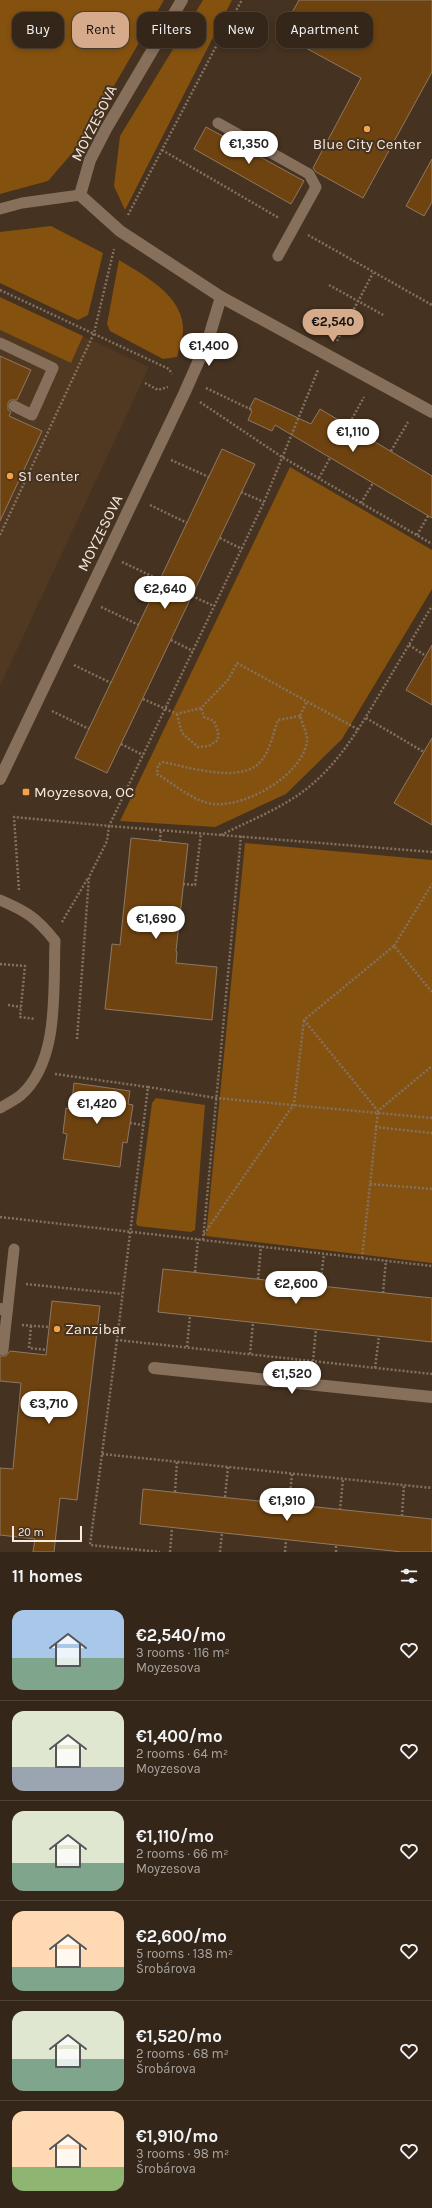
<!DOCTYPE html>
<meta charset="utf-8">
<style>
body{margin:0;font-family:Karla,sans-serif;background:#3c2e21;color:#f1f3f6;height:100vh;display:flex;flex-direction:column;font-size:15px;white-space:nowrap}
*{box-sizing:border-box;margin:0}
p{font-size:13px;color:#a9a5a2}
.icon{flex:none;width:22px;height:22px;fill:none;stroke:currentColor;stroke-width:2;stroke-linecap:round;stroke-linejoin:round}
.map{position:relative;height:1552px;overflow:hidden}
.side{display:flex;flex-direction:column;background:#342618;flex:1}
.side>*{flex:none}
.banner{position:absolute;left:12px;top:12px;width:408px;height:36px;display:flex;gap:8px}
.scale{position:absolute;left:12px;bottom:10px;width:70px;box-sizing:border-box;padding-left:4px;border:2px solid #f7ebdf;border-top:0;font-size:11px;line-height:14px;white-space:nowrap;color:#f7ebdf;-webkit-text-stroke:3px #453220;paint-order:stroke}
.price{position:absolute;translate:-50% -34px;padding:0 9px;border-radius:14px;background:#fff;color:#222;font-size:13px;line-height:26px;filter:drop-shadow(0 1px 2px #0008)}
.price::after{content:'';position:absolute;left:50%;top:24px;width:12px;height:9px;margin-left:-6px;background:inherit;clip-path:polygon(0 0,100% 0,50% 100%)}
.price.current{background:#d6ab8b;color:#111}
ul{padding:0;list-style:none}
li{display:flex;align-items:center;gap:12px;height:100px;padding:0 12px}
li+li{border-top:1px solid #4e4337}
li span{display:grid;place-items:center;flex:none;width:112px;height:80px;border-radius:12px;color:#555}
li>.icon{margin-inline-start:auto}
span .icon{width:48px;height:48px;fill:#fffc;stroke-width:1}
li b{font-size:17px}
h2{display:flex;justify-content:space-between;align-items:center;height:48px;padding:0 12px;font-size:17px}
.pill{padding:0 14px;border-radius:12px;background:#342618;box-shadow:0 2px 6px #0003,0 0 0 1px #4e4337;font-size:14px;line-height:36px}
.pill.current{background:#d6ab8b;color:#111}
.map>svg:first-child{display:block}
.built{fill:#503821}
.green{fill:#85510f}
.building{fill:#6e430f;stroke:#8e7864}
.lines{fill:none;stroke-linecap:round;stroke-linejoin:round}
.path{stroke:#837262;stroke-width:2.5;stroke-dasharray:2 2;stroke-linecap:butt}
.lane{stroke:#86705c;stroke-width:11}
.street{stroke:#86705c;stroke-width:12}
.poi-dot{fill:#f6a247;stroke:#453220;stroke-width:1.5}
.labels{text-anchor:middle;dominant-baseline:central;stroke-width:4;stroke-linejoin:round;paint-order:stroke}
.street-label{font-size:15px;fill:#f7ebdf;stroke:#453220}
.poi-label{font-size:15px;fill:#f7ebdf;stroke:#453220;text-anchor:start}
</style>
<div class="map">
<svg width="432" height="1552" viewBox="0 0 432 1552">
<rect width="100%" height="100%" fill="#453220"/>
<path class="built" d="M0,330L71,363L83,336L149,367L0,686Z"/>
<g class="green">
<path d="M0,0H164L80,144L48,181L0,194Z"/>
<path d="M203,0H232L125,210L114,186L120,136Z"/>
<path d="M51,226L103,253L88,315L78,320L0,283V232Z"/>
<path d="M119,260C145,276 186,297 183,333C182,341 179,349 177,357L163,359L110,331L107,324Z"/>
<path d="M0,297L83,336L71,363L0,330Z"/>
<path d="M290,467L432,550V589L342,739L286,794L215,827L120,821Z"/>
<path d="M245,843L432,860V1263L206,1236Z"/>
<path d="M156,1098L205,1105L195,1230L191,1232L138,1226L136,1224L152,1103Z"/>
</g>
<g class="building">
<path d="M299,0H432V72L363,198L316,172L313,168L361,78L280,34Z"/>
<path d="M206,127L304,181L291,204L194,149Z"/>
<path d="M432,159V202L424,216L406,206Z"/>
<path d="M0,356L31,370L17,400H10L8,403V410L11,412L9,416L42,431L0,521Z"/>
<path d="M255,398L311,424L320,409L432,476V518L275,425L272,431L248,420L252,411L249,409Z"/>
<path d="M222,449L255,464L107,773L75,758Z"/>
<path d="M432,645V705L406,690Z"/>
<path d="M432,738V825L394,803Z"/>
<path d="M131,838L188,844L176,951L177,952L176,963L217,967L212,1020L105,1009L112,944L120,945Z"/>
<path d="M74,1083L130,1091L128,1104L133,1105L127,1143L123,1142L120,1167L63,1159L67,1134L63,1133L66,1108L71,1109Z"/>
<path d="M163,1269L432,1298V1342L158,1312Z"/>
<path d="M52,1301L100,1306L77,1500L60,1498L54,1552H33L35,1539L0,1535V1468L13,1469L21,1383L0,1381V1356H6L10,1351L46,1355Z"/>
<path d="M143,1489L432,1519V1552H402L140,1524Z"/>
</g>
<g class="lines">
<g class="path">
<path d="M162,150L279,218"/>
<path d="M128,215L222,35L242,0"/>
<path d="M308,235L432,305"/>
<path d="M329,285L385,316"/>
<path d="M0,290L169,369L172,374"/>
<path d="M337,341L373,273"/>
<path d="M145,383L158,390L168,387"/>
<path d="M206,388L252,410"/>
<path d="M200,402L282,457L432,544"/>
<path d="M348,426L364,397"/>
<path d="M391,451L408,422"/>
<path d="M171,460L209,477"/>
<path d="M319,478L330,458"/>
<path d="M241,492L264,502"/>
<path d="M361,503L373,483"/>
<path d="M150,505L187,523"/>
<path d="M0,535L94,333L114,249"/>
<path d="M417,535L428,516"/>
<path d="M220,538L242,549"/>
<path d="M122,562L160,580"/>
<path d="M192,596L214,606"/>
<path d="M101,607L139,625"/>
<path d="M171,640L193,651"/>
<path d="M409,645L426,656"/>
<path d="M74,665L111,683"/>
<path d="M143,699L177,714L201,708L228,680L237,663L359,730"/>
<path d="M52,711L89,729"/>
<path d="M177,714L182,733L198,747L209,746L218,740V731L214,721L204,717L201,708"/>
<path d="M300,716L278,720C273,733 269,756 257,765C236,782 187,767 163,762L158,765L157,774C174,784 194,802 214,804C246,807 301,776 307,742C308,735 302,723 300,716L307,701"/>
<path d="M366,718L424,752"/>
<path d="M121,744L143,755"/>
<path d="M221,835C249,821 280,809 305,790C339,764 360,727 382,690C399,662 415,634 432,606"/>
<path d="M160,841L161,830"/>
<path d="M183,884L195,885L201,833"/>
<path d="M19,890L14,817L109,826L264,502L318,370"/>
<path d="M62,922L88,878"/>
<path d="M394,946L432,884"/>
<path d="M0,964L25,966L20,1017L35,1019"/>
<path d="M432,992L394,946L304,1020L378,1111L432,1066"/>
<path d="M8,1005L21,1007"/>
<path d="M77,1039L89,877L107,841L109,826L432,852"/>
<path d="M55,1074L148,1087L117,1340L432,1374"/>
<path d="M148,1087L216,1098L432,1118"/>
<path d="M130,1123L143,1125"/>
<path d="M375,1127L432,1133"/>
<path d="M370,1184L432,1189"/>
<path d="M0,1217L432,1266"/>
<path d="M204,1234L294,1104L304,1020"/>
<path d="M203,1240L241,836"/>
<path d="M362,1258L378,1111"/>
<path d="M195,1272L198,1239"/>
<path d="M258,1279L261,1246"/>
<path d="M26,1284L122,1294"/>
<path d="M320,1286L324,1254"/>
<path d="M383,1293L386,1260"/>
<path d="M22,1325L49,1327"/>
<path d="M31,1326L29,1348L47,1350"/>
<path d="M117,1340L90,1545L160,1552"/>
<path d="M187,1347L190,1316"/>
<path d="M250,1354L253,1323"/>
<path d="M313,1361L316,1329"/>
<path d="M375,1368L379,1336"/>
<path d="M102,1454L432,1488"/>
<path d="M175,1492L177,1462"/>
<path d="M225,1497L228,1467"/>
<path d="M289,1504L292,1474"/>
<path d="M340,1510L343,1479"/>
<path d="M402,1516L404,1485"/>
<path d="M170,1552L172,1528"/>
<path d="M220,1552L222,1533"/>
<path d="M285,1552L286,1540"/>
<path d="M336,1552V1545"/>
</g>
<g class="lane">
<path d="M218,123L309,174L316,187L278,256"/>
<path d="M0,209L22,203L80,195"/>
<path d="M0,343L53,368L32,415L14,406"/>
<path d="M0,900C26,911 37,918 55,941C53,989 60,1060 21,1095C15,1100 7,1104 0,1108"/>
<path d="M3,1350L14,1249"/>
</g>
<g class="street">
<path d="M221,297L432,412"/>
<path d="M0,779L184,394L208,340L221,297L120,231L80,195L90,160L106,129L182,0"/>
<path d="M0,1309L7,1310"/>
<path d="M154,1368L432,1397"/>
</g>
</g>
<g class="poi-dot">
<circle cx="367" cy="129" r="4"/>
<circle cx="10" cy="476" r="4"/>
<rect x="22" y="788" width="8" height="8" rx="2"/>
<circle cx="57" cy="1329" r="4"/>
</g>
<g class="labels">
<g class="street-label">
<text transform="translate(94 123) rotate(-63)">MOYZESOVA</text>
<text transform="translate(100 533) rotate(-64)">MOYZESOVA</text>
</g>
<g class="poi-label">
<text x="367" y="144" text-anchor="middle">Blue City Center</text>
<text x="18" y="476">S1 center</text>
<text x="34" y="792">Moyzesova, OC</text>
<text x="65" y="1329">Zanzibar</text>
</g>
</g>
</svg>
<div class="scale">20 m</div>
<b class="price" style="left:249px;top:165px">€1,350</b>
<b class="price current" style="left:333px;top:343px">€2,540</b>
<b class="price" style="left:209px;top:367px">€1,400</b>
<b class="price" style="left:353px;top:453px">€1,110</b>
<b class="price" style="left:165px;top:610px">€2,640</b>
<b class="price" style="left:156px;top:940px">€1,690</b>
<b class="price" style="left:97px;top:1125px">€1,420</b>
<b class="price" style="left:296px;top:1305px">€2,600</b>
<b class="price" style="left:292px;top:1395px">€1,520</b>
<b class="price" style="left:49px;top:1425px">€3,710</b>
<b class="price" style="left:287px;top:1522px">€1,910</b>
<div class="banner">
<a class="pill">Buy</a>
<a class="pill current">Rent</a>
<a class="pill">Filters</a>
<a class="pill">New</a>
<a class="pill">Apartment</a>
</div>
</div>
<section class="side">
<h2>11 homes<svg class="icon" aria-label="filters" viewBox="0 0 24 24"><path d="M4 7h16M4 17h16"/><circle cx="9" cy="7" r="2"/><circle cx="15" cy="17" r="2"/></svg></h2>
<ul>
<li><span style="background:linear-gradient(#a9c7e8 60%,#7fa58c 0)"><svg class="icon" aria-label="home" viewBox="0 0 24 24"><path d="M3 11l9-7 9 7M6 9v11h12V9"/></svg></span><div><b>€2,540/mo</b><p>3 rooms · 116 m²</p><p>Moyzesova</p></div><svg class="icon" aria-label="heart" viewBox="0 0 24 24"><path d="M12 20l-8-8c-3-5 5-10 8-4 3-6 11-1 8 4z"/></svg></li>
<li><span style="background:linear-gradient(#dfe7d0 70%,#9aa5b1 0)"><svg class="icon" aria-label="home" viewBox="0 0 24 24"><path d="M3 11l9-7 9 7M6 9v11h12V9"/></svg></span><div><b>€1,400/mo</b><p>2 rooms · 64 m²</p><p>Moyzesova</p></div><svg class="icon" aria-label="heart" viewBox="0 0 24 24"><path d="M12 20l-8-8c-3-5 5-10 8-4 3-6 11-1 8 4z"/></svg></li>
<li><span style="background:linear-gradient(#dfe7d0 65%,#7fa58c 0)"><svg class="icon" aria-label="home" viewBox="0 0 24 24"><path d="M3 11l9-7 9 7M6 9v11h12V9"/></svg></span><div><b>€1,110/mo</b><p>2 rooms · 66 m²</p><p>Moyzesova</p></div><svg class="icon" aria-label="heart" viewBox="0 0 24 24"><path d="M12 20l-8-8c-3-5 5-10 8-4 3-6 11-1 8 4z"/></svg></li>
<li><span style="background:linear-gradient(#ffd9b3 70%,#7fa58c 0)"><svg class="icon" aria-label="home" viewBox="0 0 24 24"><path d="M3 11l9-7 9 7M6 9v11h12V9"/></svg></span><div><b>€2,600/mo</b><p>5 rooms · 138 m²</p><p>Šrobárova</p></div><svg class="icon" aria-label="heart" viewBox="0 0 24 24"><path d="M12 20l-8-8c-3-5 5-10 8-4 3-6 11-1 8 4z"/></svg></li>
<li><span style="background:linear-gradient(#dfe7d0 60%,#7fa58c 0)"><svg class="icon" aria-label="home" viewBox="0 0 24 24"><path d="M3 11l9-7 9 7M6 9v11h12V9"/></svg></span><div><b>€1,520/mo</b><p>2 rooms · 68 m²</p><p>Šrobárova</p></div><svg class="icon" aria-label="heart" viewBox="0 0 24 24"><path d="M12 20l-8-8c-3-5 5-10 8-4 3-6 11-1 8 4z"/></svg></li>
<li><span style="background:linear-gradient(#ffd9b3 70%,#8fb573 0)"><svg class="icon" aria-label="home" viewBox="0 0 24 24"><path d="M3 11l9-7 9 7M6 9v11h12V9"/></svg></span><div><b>€1,910/mo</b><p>3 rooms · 98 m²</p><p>Šrobárova</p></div><svg class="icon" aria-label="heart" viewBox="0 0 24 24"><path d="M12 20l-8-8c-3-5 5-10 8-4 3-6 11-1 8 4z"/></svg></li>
</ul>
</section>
